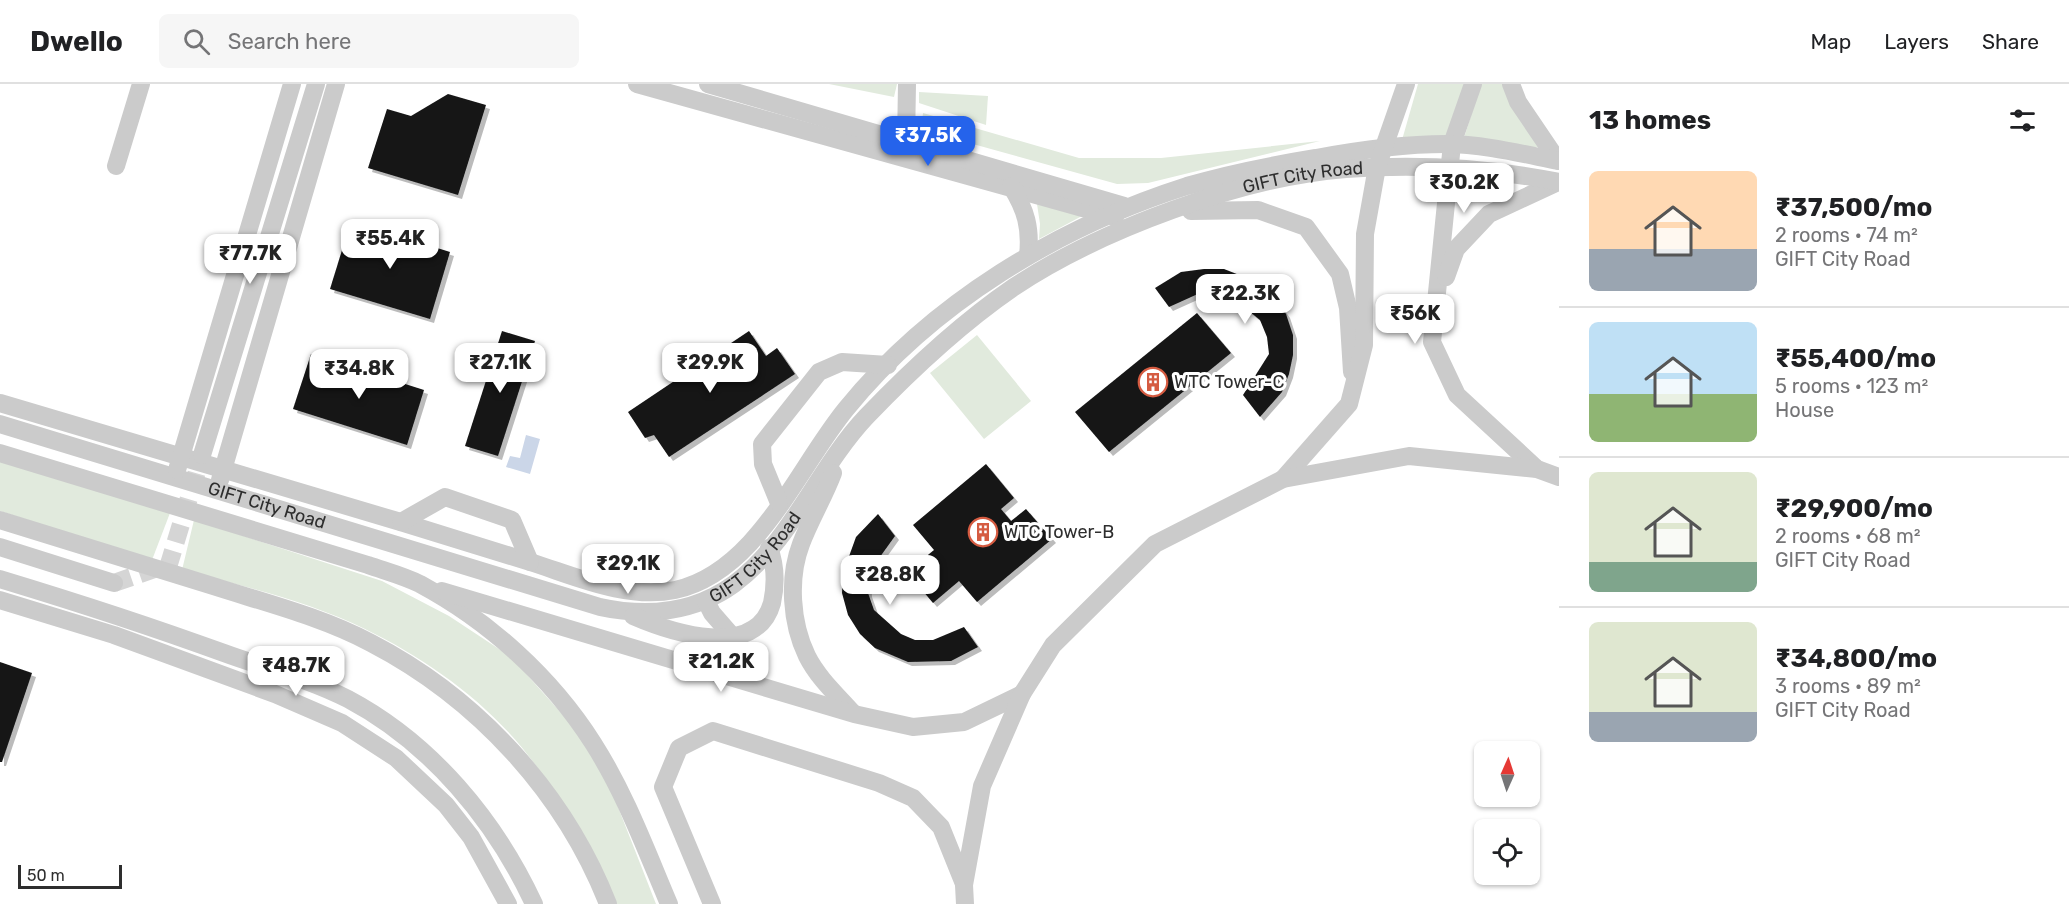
<!DOCTYPE html>
<meta charset="utf-8">
<style>
body{margin:0;font-family:Rubik,sans-serif;background:#f6f6f6;color:#202124;height:100vh;display:flex;flex-direction:column;font-size:22px;white-space:nowrap}
*{box-sizing:border-box;margin:0}
p{font-size:20px;color:#757577}
.icon{flex:none;width:33px;height:33px;fill:none;stroke:currentColor;stroke-width:2;stroke-linecap:round;stroke-linejoin:round}
.map{position:relative;flex:1;overflow:hidden}
.sheet{display:flex;flex-direction:column;background:#fff;width:510px}
.sheet>*{flex:none}
.needle{width:39px;rotate:3deg}
.buttons{position:absolute;left:1474px;top:657px;display:grid;gap:12px}
.buttons a{display:grid;place-items:center;width:66px;height:66px;border-radius:9px;background:#fff;box-shadow:0 2px 4px #0004;font-size:30px}
.scale{position:absolute;left:18px;bottom:15px;width:104px;box-sizing:border-box;padding-left:6px;border:3px solid #2e2e2e;border-top:0;font-size:16px;line-height:21px;white-space:nowrap;color:#2e2e2e;-webkit-text-stroke:4px #fff;paint-order:stroke}
.price{position:absolute;translate:-50% -51px;padding:0 14px;border-radius:12px;background:#fff;color:#222;font-size:20px;line-height:39px;filter:drop-shadow(0 2px 3px #0008)}
.price::after{content:'';position:absolute;left:50%;top:36px;width:18px;height:14px;margin-left:-9px;background:inherit;clip-path:polygon(0 0,100% 0,50% 100%)}
.price.current{background:#2563eb;color:#fff}
ul{padding:0;list-style:none}
li{display:flex;align-items:center;gap:18px;height:150px;padding:0 30px}
li+li{border-top:2px solid #e0e0e0}
li span{display:grid;place-items:center;flex:none;width:168px;height:120px;border-radius:9px;color:#555}
li>.icon{margin-inline-start:auto}
span .icon{width:72px;height:72px;fill:#fffc;stroke-width:1}
li b{font-size:26px}
h2{display:flex;justify-content:space-between;align-items:center;height:72px;padding:0 30px;font-size:26px}
header{display:flex;align-items:center;gap:36px;box-sizing:border-box;height:84px;padding:0 30px;background:#fff;border-bottom:2px solid #e0e0e0}
header strong{font-size:28px}
nav{display:flex;gap:33px;margin-inline-start:auto;font-size:21px}
.search{width:420px;height:54px;background:#f6f6f6;display:flex;align-items:center;gap:15px;box-sizing:border-box;padding:0 21px;border-radius:9px;color:#757577;font-size:22px}
main{display:flex;flex:1;min-height:0}
.map>svg:first-child{display:block}
.green{fill:#e1eadd}
.water{fill:#cbd6e8}
.building{fill:#151515;filter:url(#shadow)}
.lines{fill:none;stroke-linecap:round;stroke-linejoin:round}
.minor-tunnel{stroke:#d5d5d5;stroke-width:18;stroke-dasharray:18 9;stroke-linecap:butt}
.minor{stroke:#cbcbcb;stroke-width:18}
.labels{text-anchor:middle;dominant-baseline:central;stroke-width:6;stroke-linejoin:round;paint-order:stroke}
.street-label{font-size:18px;fill:#2e2e2e;stroke:#fff}
.poi-label{font-size:18px;fill:#2e2e2e;stroke:#fff;text-anchor:start}
</style>
<header>
<strong>Dwello</strong>
<div class="search"><svg class="icon" aria-label="search" viewBox="0 0 24 24"><circle cx="10" cy="10" r="6"/><path d="M15 15l6 6"/></svg>Search here</div>
<nav><a>Map</a><a>Layers</a><a>Share</a></nav>
</header>
<main>
<div class="map">
<svg width="1559" height="820" viewBox="0 0 1559 820">
<defs>
<filter id="shadow"><feDropShadow dx="4" dy="4" stdDeviation="0" flood-color="#0004"/></filter>
</defs>
<rect width="100%" height="100%" fill="#fff"/>
<g class="green">
<path d="M829,0H897L894,13Z"/>
<path d="M1418,0H1465L1444,57L1402,56Z"/>
<path d="M1481,0H1504L1545,64L1463,57Z"/>
<path d="M919,8L988,12L986,41L919,19Z"/>
<path d="M923,29L1079,74H1161L1320,57L1148,99L1117,100L926,47L922,38Z"/>
<path d="M1037,120L1082,132L1039,155L1040,140Z"/>
<path d="M977,251L1031,317L984,355L930,289Z"/>
<path d="M0,377L170,429L152,476L0,427Z"/>
<path d="M194,436L382,497L449,532L511,573L571,640L607,695L656,820H612C591,781 573,740 550,703C508,633 437,580 365,545C308,517 243,502 182,486Z"/>
</g>
<path class="water" d="M526,351L540,355L530,390L506,383L510,372L520,374Z"/>
<g class="building">
<path d="M448,10L486,21L458,111L368,84L387,25L411,32Z"/>
<path d="M351,137L450,168L430,235L330,205Z"/>
<path d="M1204,185H1224L1257,198L1273,212L1286,230L1293,251V271L1289,290L1282,308L1260,333L1243,311L1269,270L1267,253L1260,236L1232,213L1218,208L1200,209L1169,223L1155,204L1181,188Z"/>
<path d="M1197,229L1231,269L1109,368L1075,328Z"/>
<path d="M502,247L535,257L498,372L465,362Z"/>
<path d="M749,247L766,272L777,264L795,290L669,373L654,351L645,354L628,328Z"/>
<path d="M311,270L424,306L407,361L293,325Z"/>
<path d="M986,380L1014,414L1001,425L1011,437L1026,425L1052,455L977,518L959,497L933,519L907,488L934,466L913,441Z"/>
<path d="M878,430L895,452L867,491L868,509L874,526L901,550L915,556H933L964,543L978,563L951,577L908,578L875,564L860,550L848,531L842,509L843,489L856,453Z"/>
<path d="M0,578L32,589L2,678H0Z"/>
</g>
<g class="lines">
<path class="minor-tunnel" d="M114,499L169,480L202,371"/>
<g class="minor">
<path d="M637,0L1115,133"/>
<path d="M708,0L1124,122"/>
<path d="M1473,0L1452,60L1432,258L1457,311L1537,385"/>
<path d="M1511,0L1518,18L1558,77"/>
<path d="M906,58L907,0"/>
<path d="M116,82L141,0"/>
<path d="M1011,102C1026,126 1031,144 1028,172"/>
<path d="M1191,127L1258,126L1306,143L1340,190L1348,224L1352,288"/>
<path d="M1446,193L1456,165L1489,130L1558,98"/>
<path d="M0,319C134,360 270,398 404,439C446,452 488,465 530,478C575,492 626,516 675,506C757,488 797,385 846,325C932,219 1058,143 1187,102C1228,90 1273,81 1316,74C1359,66 1402,60 1446,60C1483,60 1523,70 1559,77"/>
<path id="s1" d="M0,340L600,523C646,533 694,529 734,500C791,458 818,384 866,333C911,286 960,240 1014,203C1100,146 1242,93 1346,85C1416,80 1490,84 1559,98"/>
<path d="M0,369L368,481C385,487 404,492 420,500C489,537 551,593 593,659C625,709 646,766 669,820"/>
<path d="M202,371L316,0"/>
<path d="M177,386L292,0"/>
<path d="M833,389C824,413 810,436 801,460C788,494 791,539 807,572C818,594 837,611 853,629"/>
<path d="M1283,395L1349,320L1364,261L1365,150L1377,83L1406,0"/>
<path d="M220,396L336,0"/>
<path d="M779,419L763,380L762,360L819,288L842,278L888,281"/>
<path d="M0,436C71,458 142,480 213,502C266,519 322,533 371,559C477,614 564,708 608,820"/>
<path d="M401,438L445,413L512,436L530,478"/>
<path d="M0,463L114,499"/>
<path d="M0,495C76,518 150,542 224,569C265,584 309,595 348,615C431,659 495,736 534,820"/>
<path d="M442,507L854,630L913,643L964,638L1022,610"/>
<path d="M0,516L114,551L275,610L342,639L396,674L446,721L471,753L508,820"/>
<path d="M706,517L712,529L732,552"/>
<path d="M633,532C670,548 756,577 772,519C776,500 776,482 769,464"/>
<path d="M712,820L663,703L679,664L713,647L879,699L913,714L941,743L964,800"/>
<path d="M965,820L964,801L982,702L1022,610L1053,561L1155,460L1283,395L1409,372L1537,385L1559,393"/>
</g>
</g>
<defs>
<g id="building-ring" transform="scale(1.5)"><circle r="9.5" fill="#fff" stroke="#d55b41" stroke-width="1.5"/><path d="M-4-6H4V6H1V3H-1V6H-4ZM-2.5-4.3h1.7v1.8h-1.7ZM.8-4.3h1.7v1.8H.8ZM-2.5-1h1.7V.8h-1.7ZM.8-1h1.7V.8H.8Z" fill="#d55b41"/></g>
</defs>
<g fill-rule="evenodd">
<use href="#building-ring" x="1153" y="298"/>
<use href="#building-ring" x="983" y="448"/>
</g>
<g class="labels">
<g class="street-label">
<text stroke="none"><textPath href="#s1" startOffset="1490">GIFT City Road</textPath></text>
<text stroke="none"><textPath href="#s1" startOffset="279">GIFT City Road</textPath></text>
<text stroke="none"><textPath href="#s1" startOffset="801">GIFT City Road</textPath></text>
</g>
<g class="poi-label">
<text x="1174" y="298">WTC Tower-C</text>
<text x="1004" y="448">WTC Tower-B</text>
</g>
</g>
</svg>
<div class="buttons">
<a><svg class="needle" viewBox="-14 -14 28 28"><path d="M0-13l5 13h-10z" fill="#e53935"/><path d="M0 13l5-13h-10z" fill="#757577"/></svg></a>
<a><svg class="icon" aria-label="locate" viewBox="0 0 24 24"><circle cx="12" cy="12" r="6"/><path d="M12 2v4M12 18v4M2 12h4M18 12h4"/></svg></a>
</div>
<div class="scale">50 m</div>
<b class="price current" style="left:928px;top:83px">₹37.5K</b>
<b class="price" style="left:1464px;top:130px">₹30.2K</b>
<b class="price" style="left:390px;top:186px">₹55.4K</b>
<b class="price" style="left:250px;top:201px">₹77.7K</b>
<b class="price" style="left:1245px;top:241px">₹22.3K</b>
<b class="price" style="left:1415px;top:261px">₹56K</b>
<b class="price" style="left:500px;top:310px">₹27.1K</b>
<b class="price" style="left:710px;top:310px">₹29.9K</b>
<b class="price" style="left:359px;top:316px">₹34.8K</b>
<b class="price" style="left:628px;top:511px">₹29.1K</b>
<b class="price" style="left:890px;top:522px">₹28.8K</b>
<b class="price" style="left:721px;top:609px">₹21.2K</b>
<b class="price" style="left:296px;top:613px">₹48.7K</b>
</div>
<section class="sheet">
<h2>13 homes<svg class="icon" aria-label="filters" viewBox="0 0 24 24"><path d="M4 7h16M4 17h16"/><circle cx="9" cy="7" r="2"/><circle cx="15" cy="17" r="2"/></svg></h2>
<ul>
<li><span style="background:linear-gradient(#ffd9b3 65%,#9aa5b1 0)"><svg class="icon" aria-label="home" viewBox="0 0 24 24"><path d="M3 11l9-7 9 7M6 9v11h12V9"/></svg></span><div><b>₹37,500/mo</b><p>2 rooms · 74 m²</p><p>GIFT City Road</p></div></li>
<li><span style="background:linear-gradient(#bfe0f5 60%,#8fb573 0)"><svg class="icon" aria-label="home" viewBox="0 0 24 24"><path d="M3 11l9-7 9 7M6 9v11h12V9"/></svg></span><div><b>₹55,400/mo</b><p>5 rooms · 123 m²</p><p>House</p></div></li>
<li><span style="background:linear-gradient(#dfe7d0 75%,#7fa58c 0)"><svg class="icon" aria-label="home" viewBox="0 0 24 24"><path d="M3 11l9-7 9 7M6 9v11h12V9"/></svg></span><div><b>₹29,900/mo</b><p>2 rooms · 68 m²</p><p>GIFT City Road</p></div></li>
<li><span style="background:linear-gradient(#dfe7d0 75%,#9aa5b1 0)"><svg class="icon" aria-label="home" viewBox="0 0 24 24"><path d="M3 11l9-7 9 7M6 9v11h12V9"/></svg></span><div><b>₹34,800/mo</b><p>3 rooms · 89 m²</p><p>GIFT City Road</p></div></li>
</ul>
</section>
</main>
